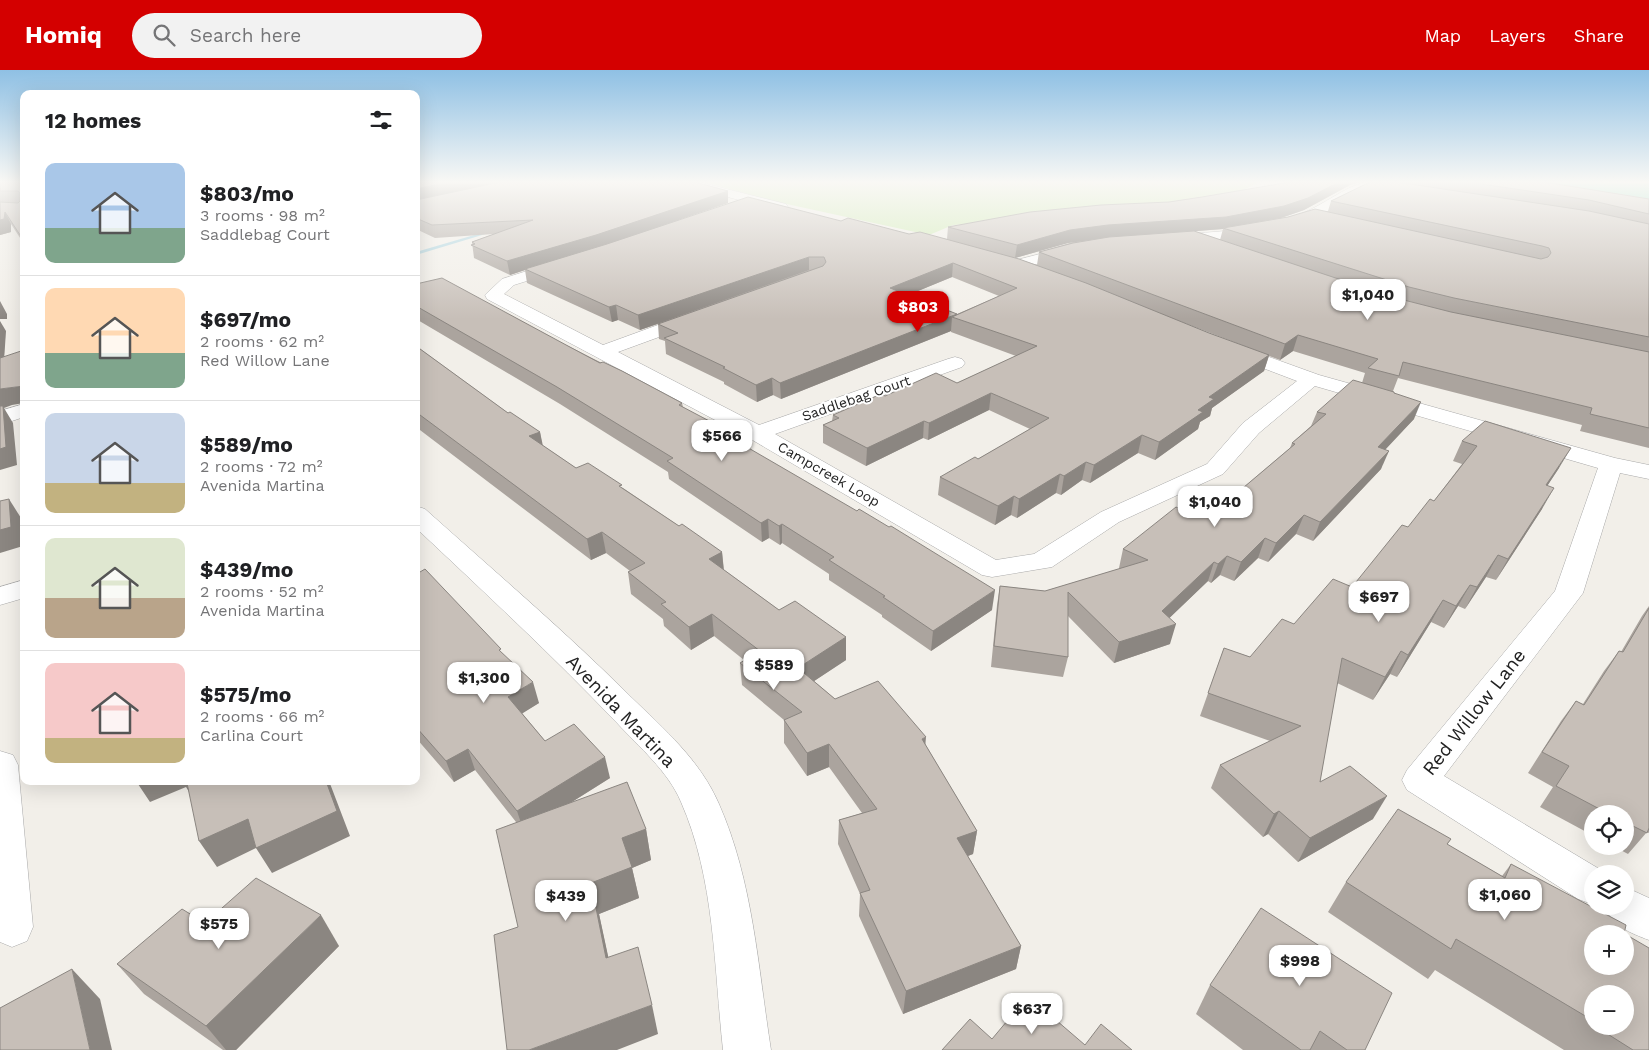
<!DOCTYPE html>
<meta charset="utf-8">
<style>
body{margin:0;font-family:"Work Sans",sans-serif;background:#f2f2f2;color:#202124;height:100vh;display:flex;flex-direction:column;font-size:19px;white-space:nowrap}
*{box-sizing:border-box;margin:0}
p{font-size:16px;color:#757577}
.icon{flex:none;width:28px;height:28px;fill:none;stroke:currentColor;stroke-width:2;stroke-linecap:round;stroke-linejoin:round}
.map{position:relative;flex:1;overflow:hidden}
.sheet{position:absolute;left:20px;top:20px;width:400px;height:695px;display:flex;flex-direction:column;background:#fff;border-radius:10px;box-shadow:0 5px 20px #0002}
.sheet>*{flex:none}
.buttons{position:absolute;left:1584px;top:735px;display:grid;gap:10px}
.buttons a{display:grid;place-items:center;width:50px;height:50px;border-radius:50%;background:#fff;box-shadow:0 5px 20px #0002;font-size:25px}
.price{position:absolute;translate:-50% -42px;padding:0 11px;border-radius:10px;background:#fff;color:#222;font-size:16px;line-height:32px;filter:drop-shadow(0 1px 2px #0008)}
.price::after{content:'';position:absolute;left:50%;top:30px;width:15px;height:11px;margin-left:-8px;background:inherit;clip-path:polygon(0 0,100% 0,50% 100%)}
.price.active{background:#d40000;color:#fff}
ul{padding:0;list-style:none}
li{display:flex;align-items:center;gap:15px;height:125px;padding:0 25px}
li+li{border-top:1px solid #e0e0e0}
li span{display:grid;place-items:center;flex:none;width:140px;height:100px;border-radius:10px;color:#555}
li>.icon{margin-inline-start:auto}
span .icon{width:60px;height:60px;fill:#fffc;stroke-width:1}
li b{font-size:21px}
h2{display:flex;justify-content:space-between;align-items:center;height:60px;padding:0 25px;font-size:21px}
header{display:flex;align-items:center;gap:30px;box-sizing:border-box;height:70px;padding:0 25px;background:#d40000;color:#fff}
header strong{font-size:24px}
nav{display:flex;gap:28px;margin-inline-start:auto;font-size:18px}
.search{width:350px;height:45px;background:#f2f2f2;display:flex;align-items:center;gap:12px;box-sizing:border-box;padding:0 18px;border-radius:28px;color:#757577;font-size:19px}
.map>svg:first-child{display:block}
.grass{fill:#cdebb0}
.pitch{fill:#88e0be}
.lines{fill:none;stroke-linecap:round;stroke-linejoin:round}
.stream{fill:#aad3df;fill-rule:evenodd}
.street-casing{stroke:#a9a9a9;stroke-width:1}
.street{fill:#fff;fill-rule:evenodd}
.wall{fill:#aba49e;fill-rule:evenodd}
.shaded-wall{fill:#8b8681}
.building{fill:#c7bfb8;stroke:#8b8681}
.labels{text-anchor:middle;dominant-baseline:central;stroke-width:4;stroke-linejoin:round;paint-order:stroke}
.far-street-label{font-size:14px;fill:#222;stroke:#fff}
.near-street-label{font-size:19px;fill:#222;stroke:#fff}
</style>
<header>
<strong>Homiq</strong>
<div class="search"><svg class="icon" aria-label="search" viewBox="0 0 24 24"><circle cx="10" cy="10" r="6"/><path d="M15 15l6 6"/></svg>Search here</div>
<nav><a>Map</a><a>Layers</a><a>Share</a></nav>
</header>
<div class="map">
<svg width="1649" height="980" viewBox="0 0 1649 980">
<rect width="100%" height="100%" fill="#f2efe9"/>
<path class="grass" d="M704,112H1259L1228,128L1159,141L953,155L929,165L782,133Z"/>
<path class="pitch" d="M1532,112L1649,113V131Z"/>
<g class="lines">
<path class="stream" d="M488,161L492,162L416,185V182Z"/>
<g class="street-casing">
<g id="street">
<path d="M680,112H699L786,134L788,137L781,141L682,115Z"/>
<path d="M1365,112L1371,116L1369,119C1351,127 1334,140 1315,148C1270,167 1221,170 1172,173L1167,172L1165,169L1167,166L1172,165C1217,162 1261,160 1303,143C1325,134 1343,118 1365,112Z"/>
<path d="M1075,175L1080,176L1082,179L1080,182L1015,200L1009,198L1007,195L1009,192Z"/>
<path d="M562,190L568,192L570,195L568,198L514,215L504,224L603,275L688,244L694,243L700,244L703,248L700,252L618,282L759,355L948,289L955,287L962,289L965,293L962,297L775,364L996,490L1034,484L1101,442L1207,394L1243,353L1297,311L1226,284L1223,280L1226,276L1233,274L1319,305L1615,388L1649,395V409L1620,403L1583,523L1444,706L1606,803L1592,804V834L1578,829L1407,720L1402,710L1407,700L1555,521L1598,398L1315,316L1259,363L1223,404L1119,452L1052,497L992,507L982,505L749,368L487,229L485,225L502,209Z"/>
<path d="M24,334V347L0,355V341Z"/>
<path d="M416,436L425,439C494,501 565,561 631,627C664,659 700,690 719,734C753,811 758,897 771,980H723C714,898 715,809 681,732C668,701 639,677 617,653C552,585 484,522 416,458Z"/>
<path d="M24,510V528L0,535V517Z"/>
<path d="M0,681L13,685L18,695L33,857L27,871L12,877L0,872Z"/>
<path d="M1625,817L1649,828V870C1630,863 1613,856 1604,836H1625Z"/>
</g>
</g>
<use href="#street" class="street"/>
</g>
<g class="wall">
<path d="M0,112H24V174L11,154V162L0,165Z"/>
<path d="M416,112L728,121V133L678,150L841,151L909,164L947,169L948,157L1169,132L1202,127L1290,112H1361L1350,115L1304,140L1281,148L1328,141L1331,131L1370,112H1544L1649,129V378L1580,361L1582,355L1398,308L1393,321L1414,349L1385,379L1381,399L1313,471L1296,464L1268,492L1258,488L1234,511L1220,505L1211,513L1208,511L1169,548L1170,574L1114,593L1068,546V587L1063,607L991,597L997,535L1000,516L1045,521L1119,499V498L1123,479L1214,427L1237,423L1290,378L1292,373L1311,356L1317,342L1362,313L1365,303L1293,281L1280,290L1269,286L1264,301L1212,338L1210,346L1200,352L1198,359L1155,390L1138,383L1090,413L1082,410L1061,425L1056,423L1017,448L1011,445L995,455L938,425L940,407L978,389L1030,359L989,340L928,370L923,368L866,396L823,373V355L832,351L833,345L885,326L957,313L1016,286L951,262V261L781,329L773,325L757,332L724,314V312L666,284L665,271L659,269L658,254L640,260L618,250L612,252L527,213L525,200L510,205L474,188L472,172L494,164L435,168L416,159ZM1223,159L1220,170L1195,161ZM1073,172L1039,182L1037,195L1015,188L1068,173ZM952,207L999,226L957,244L908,225ZM1148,239L1252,279L1209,263Z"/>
<path d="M416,214L568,276L682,333L683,337L735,370L992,540L931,581L882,547V545L829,510V504L782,473L780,475L769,468L762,472L669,409L668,402L560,334L416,249Z"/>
<path d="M416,276L508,343L540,362L542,375L576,398L623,418L679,456L722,482L724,500L779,540L846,567V590L814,611L835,629L925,674L977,761L973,784L968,786L1021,876L1016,899L903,944L859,846L860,824L838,774L839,750L862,743L829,697L807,706L784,673V650L742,615L740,593L744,590L714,566L691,580L664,556L663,549L631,524L628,502L630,501L606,483L591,490L416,357Z"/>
<path d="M1462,371L1559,398L1547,416L1542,439L1496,510L1486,507L1465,539L1458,536L1444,558L1431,552L1397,607L1390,604L1373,630L1337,613L1320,712L1373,749L1298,792L1268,764L1263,767L1211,718L1220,695L1270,671L1200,646L1224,578L1250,587L1294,554L1352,517L1434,431L1462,394L1453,391Z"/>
<path d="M416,498L503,584L539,633L522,643L545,671L610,708L572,732L646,759L651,790L632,798L639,828L599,844L608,887L658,964L518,857L516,752L475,700L454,712L416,668Z"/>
<path d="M1649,536V763L1647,762L1628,784L1613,776H1625V744H1592V765L1540,737L1553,717L1528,703L1561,651L1576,631L1583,634L1604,601L1619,581L1621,582L1642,546Z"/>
<path d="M1451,769L1447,775L1502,806L1511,794L1624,864L1649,980H1564L1435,900L1428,909L1328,842L1346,812ZM1592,924L1625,956H1592Z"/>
<path d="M205,853L339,876L236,980H223L144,924L117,894Z"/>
<path d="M1210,915L1365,980H1243L1196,944Z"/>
</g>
<g class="shaded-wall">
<path d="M449,112H503L416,131V119Z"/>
<path d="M1339,112H1361L1350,115L1304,140L1281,148L1223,158V159L1106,168L1068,173L1015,188L1017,175L1070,160Z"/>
<path d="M728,121V133L597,178L525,199V200L510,205L507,191Z"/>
<path d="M5,142L11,154V162L0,165V150Z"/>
<path d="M809,187V200L640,260L638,245Z"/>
<path d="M953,193L952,207L889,233L890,218Z"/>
<path d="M0,231L7,244V249H0Z"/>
<path d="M616,235L618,250L612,252L609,237Z"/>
<path d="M957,244V248L952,247L951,261L781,329L780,313Z"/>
<path d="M0,251L6,261L3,306L0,301Z"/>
<path d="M1298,265L1293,281L1280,290L1285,274Z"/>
<path d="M1269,285L1264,301L1212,338L1210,346L1200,352L1198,359L1155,390L1159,372L1198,340L1209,327Z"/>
<path d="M772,308L773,325L757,332L756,315Z"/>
<path d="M24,316V333L12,335L4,338L13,353L17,395L0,400V319Z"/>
<path d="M991,323L989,340L928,370L929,353Z"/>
<path d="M1421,332L1414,349L1371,395L1378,377Z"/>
<path d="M924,351L923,368L866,396L867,378Z"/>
<path d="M540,362L544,381L529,366Z"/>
<path d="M1142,365L1138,383L1090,413L1094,395Z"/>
<path d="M1571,378L1559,398L1534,436L1546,415Z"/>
<path d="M1389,381L1381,399L1313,471L1320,452Z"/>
<path d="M1086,392L1082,410L1061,425L1064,406Z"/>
<path d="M1060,404L1056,423L1017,448L1019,429Z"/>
<path d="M1554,418L1542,439L1496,510L1508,489Z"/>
<path d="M1014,426L1011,445L995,455L998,436Z"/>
<path d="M9,429L21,448L23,476L0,483V460Z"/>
<path d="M1304,445L1296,464L1268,492L1276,473Z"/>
<path d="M768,449L769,468L762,472L761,453Z"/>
<path d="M782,454V473L780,475L779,456Z"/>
<path d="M602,462L606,483L591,490L587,469Z"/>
<path d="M1265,468L1258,488L1234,511L1241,492Z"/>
<path d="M722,482L724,504L709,489Z"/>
<path d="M1498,485L1486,507L1465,539L1477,517Z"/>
<path d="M1227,486L1220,505L1211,513L1218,494Z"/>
<path d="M1214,492L1208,511L1157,560L1176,554L1170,574L1114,593L1119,572L1162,541Z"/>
<path d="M1470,515L1458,536L1444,558L1456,536Z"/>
<path d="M995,520L992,540L931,581L933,561Z"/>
<path d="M1443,530L1431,552L1397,607L1408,585Z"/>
<path d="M712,544L714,566L691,580L689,557Z"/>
<path d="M846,567V590L799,621L798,598Z"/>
<path d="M1401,581L1390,604L1373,630L1385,607Z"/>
<path d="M533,612L539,633L515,648L508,627Z"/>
<path d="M926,667L924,690L922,669Z"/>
<path d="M829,674V697L807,706V683Z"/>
<path d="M468,679L475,700L454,712L446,691Z"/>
<path d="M605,687L610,708L524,762L517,741Z"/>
<path d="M136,711H193L200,739L186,717L150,732Z"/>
<path d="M326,711H329L350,766L272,803L256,778L217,797L199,771Z"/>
<path d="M1387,726L1373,749L1298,792L1310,768Z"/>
<path d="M1279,741L1268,764L1263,767L1274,744Z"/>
<path d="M646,759L651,790L632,798L639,828L599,844L615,918L606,888L591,813L622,768Z"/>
<path d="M977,761L973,784L954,791L957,768Z"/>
<path d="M321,845L339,876L236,980H226L206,956Z"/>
<path d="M1021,876L1016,899L903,944L906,921Z"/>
<path d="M72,899L100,929L112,980H90Z"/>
<path d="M652,935L658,964L617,980H529Z"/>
</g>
<g class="building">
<path d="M0,112H24V171L5,142L4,149L0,150V132L18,133L20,131V123L18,121H0Z"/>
<path d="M416,112H449L416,119Z"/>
<path d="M500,112H695L728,121L596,165L507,191L471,175L475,174L472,172L533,150L432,155L416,148V130Z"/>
<path d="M1290,112H1339L1308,128L1284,136L1226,147L1108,155L1070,160L1017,175L948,157L1030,142L1101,135L1169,132L1202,127Z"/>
<path d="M1370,112H1397L1589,141L1649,154V267L1454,228L1409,217L1223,158L1288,147L1315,139L1541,189L1548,187L1551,183L1549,178L1542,176L1331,131Z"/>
<path d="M1468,112H1544L1649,129V144L1589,130Z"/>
<path d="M748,127L841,151L848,148L909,164L920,162L1019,189L1086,213L1209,263L1269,285L1209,327L1214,329L1198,340L1203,342L1159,372L1142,365L1094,395L1086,392L1064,406L1060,404L1019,429L1014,426L998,436L940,407L975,387L978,389L1049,348L991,323L929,353L924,351L867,378L823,355L839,348L833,345L881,324L885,326L936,303L957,313L1037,276L952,247L1017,218L953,193L890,218L957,244L780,313L772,308L756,315L723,298L725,297L664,268L678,263L658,254L823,196L826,192L824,187H809L638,245L616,235L609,237L525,199L607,174Z"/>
<path d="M1194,161L1396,228L1451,242L1649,282V358L1590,344L1592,338L1403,292L1399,306L1368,298L1378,289L1298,265L1285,274L1039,182L1073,173L1109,167Z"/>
<path d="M442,208L568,276L600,293L603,292L622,301L682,333L679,335L715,354L711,355L735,368L733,369L857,441L859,439L889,457L891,456L995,520L933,561L883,527L885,526L829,490L834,487L782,454L779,456L768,449L761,453L667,391L673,388L557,317L416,236V214Z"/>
<path d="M416,276L508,343L510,342L540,362L529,366L576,398L588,393L622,415L619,416L679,456L682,454L722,482L709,489L779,540L795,531L846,567L798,598L835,629L878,611L926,667L922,669L977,761L957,768L1021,876L906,921L860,823L870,820L839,750L877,739L829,674L807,683L784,650L802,642L740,593L760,581L712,544L689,557L661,534L666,532L628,502L645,493L602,462L587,469L416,342Z"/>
<path d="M24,280V316L0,319V288Z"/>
<path d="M1353,310L1394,322V323L1421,332L1378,377L1389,381L1320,452L1304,445L1276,473L1265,468L1241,492L1227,486L1218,494L1214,492L1162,541L1176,554L1119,572L1068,522V587L994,576L1000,516L1045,521L1148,490L1123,479L1176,437L1188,442L1208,425L1214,427L1225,418L1237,423L1295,374L1292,373L1326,344L1317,342Z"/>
<path d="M0,336H3L6,377L0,379Z"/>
<path d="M1485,351L1571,378L1546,415L1554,418L1508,489L1498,485L1477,517L1470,515L1456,536L1443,530L1408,585L1401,581L1385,607L1342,588L1320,712L1350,696L1387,726L1310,768L1279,741L1274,744L1220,695L1301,656L1208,623L1224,578L1250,587L1282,549L1294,554L1333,509L1352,517L1402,455L1408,457L1430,429L1434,431L1477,376L1462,371Z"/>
<path d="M9,429L11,457L0,460V431Z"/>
<path d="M416,498L420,502L425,499L501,579L499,580L533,612L508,627L545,671L574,654L605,687L517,741L468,679L446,691L416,657Z"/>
<path d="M1649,538V758L1647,763L1625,752V744H1609L1556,716L1569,696L1542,682L1576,631L1584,635L1619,581L1623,582Z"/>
<path d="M183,711H326L337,741L256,778L248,749L199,771L187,713L184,714Z"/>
<path d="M627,712L646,759L622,768L632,797L591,813L606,888L638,877L652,935L529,980H507L494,865L518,857L496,760Z"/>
<path d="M1398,739L1451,769L1447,774L1505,808L1511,794L1626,855L1624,864H1592V896H1625V864L1649,878V980H1633L1606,963L1608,959L1603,956H1625V924H1592V950L1456,869L1451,879L1346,812Z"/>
<path d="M256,808L321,845L206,956L117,894L182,839L205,853Z"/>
<path d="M1261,838L1392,923L1365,980H1347L1320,961L1310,980H1301L1210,915Z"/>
<path d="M72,899L90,980H0V938Z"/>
<path d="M1028,926L1085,975L1101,954L1132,980H942L970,949L992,969Z"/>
</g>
<linearGradient id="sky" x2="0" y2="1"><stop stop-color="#8fc0e4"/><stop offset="0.45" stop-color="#f9f8f5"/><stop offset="1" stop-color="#f9f8f5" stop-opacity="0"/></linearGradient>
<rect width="1649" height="249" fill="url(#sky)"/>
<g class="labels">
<g class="far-street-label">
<text transform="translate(856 328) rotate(-19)">Saddlebag Court</text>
<text transform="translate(829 404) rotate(30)">Campcreek Loop</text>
</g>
<g class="near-street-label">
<text transform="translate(621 641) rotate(46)">Avenida Martina</text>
<text transform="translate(1474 642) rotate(-52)">Red Willow Lane</text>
</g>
</g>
</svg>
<div class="buttons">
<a><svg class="icon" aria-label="locate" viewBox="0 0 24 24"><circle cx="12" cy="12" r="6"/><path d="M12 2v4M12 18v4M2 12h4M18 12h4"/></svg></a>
<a><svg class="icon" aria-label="layers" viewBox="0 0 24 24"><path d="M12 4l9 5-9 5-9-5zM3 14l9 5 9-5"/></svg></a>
<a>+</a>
<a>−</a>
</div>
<b class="price" style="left:1368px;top:251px">$1,040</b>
<b class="price active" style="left:918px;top:263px">$803</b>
<b class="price" style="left:722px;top:392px">$566</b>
<b class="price" style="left:1215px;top:458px">$1,040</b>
<b class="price" style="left:1379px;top:553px">$697</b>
<b class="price" style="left:774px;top:621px">$589</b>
<b class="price" style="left:484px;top:634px">$1,300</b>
<b class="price" style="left:1505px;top:851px">$1,060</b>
<b class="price" style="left:566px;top:852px">$439</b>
<b class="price" style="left:219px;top:880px">$575</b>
<b class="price" style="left:1300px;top:917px">$998</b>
<b class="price" style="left:1032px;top:965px">$637</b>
<section class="sheet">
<h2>12 homes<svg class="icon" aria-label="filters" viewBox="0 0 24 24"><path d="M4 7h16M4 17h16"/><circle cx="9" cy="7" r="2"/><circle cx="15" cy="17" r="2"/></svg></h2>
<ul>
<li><span style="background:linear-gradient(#a9c7e8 65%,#7fa58c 0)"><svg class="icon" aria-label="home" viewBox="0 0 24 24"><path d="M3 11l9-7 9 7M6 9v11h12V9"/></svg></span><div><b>$803/mo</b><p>3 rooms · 98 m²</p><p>Saddlebag Court</p></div></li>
<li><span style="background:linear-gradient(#ffd9b3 65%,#7fa58c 0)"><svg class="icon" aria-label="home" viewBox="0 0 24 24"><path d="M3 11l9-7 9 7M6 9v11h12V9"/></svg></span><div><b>$697/mo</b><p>2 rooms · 62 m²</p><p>Red Willow Lane</p></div></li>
<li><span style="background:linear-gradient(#c9d6e8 70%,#c2b280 0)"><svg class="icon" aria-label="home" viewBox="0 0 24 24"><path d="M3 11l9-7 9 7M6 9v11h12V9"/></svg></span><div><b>$589/mo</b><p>2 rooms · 72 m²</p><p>Avenida Martina</p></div></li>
<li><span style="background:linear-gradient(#dfe7d0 60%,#b9a48a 0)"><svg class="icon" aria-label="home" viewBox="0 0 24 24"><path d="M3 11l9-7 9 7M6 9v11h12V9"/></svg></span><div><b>$439/mo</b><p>2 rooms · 52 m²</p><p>Avenida Martina</p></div></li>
<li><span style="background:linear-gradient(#f6c9c9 75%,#c2b280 0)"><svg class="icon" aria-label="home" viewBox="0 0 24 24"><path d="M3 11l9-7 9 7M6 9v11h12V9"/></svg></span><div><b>$575/mo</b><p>2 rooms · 66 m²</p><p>Carlina Court</p></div></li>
</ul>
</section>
</div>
